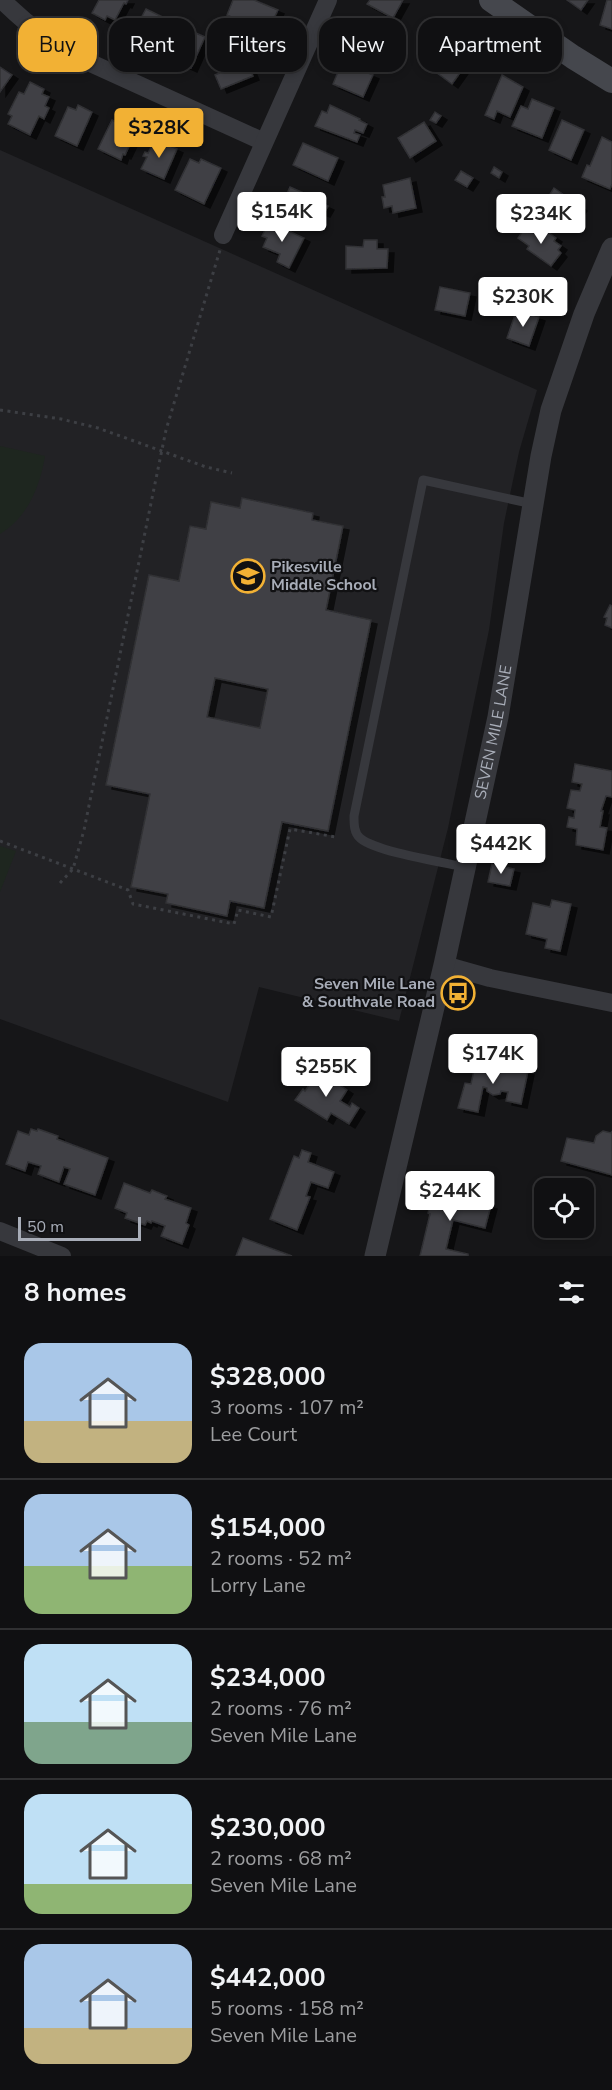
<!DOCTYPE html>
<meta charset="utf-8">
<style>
body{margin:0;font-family:"Nunito Sans",sans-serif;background:#19191b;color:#f1f3f6;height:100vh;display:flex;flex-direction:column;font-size:22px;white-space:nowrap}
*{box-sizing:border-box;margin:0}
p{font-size:20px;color:#9c9d9f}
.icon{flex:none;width:33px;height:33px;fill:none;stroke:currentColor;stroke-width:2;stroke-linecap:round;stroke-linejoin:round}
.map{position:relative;height:1256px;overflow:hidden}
.details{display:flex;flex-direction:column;background:#101012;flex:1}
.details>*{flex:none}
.hud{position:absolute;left:18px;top:18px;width:576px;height:54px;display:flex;gap:12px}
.buttons{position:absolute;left:534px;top:1178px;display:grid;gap:12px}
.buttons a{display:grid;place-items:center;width:60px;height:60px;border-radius:12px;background:#101012;box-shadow:0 3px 9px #0003,0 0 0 2px #303032;font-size:30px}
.scale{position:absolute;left:18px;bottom:15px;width:123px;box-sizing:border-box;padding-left:6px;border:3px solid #a8adb8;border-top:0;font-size:16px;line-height:21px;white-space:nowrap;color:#a8adb8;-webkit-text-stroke:4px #111113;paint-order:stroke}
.price{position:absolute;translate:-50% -51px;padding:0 14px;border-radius:6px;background:#fff;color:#222;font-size:20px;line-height:39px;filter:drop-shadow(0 2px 3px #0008)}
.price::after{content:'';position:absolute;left:50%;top:36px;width:18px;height:14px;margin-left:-9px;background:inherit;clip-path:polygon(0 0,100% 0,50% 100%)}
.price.active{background:#f2b134;color:#111}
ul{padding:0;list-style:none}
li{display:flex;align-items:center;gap:18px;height:150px;padding:0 24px}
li+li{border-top:2px solid #303032}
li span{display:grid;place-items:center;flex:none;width:168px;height:120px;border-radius:18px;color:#555}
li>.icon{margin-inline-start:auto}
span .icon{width:72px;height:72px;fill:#fffc;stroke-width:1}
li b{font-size:26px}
h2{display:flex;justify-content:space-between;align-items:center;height:72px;padding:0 24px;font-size:26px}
.pill{padding:0 21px;border-radius:18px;background:#101012;box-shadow:0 3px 9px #0003,0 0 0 2px #303032;font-size:21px;line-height:54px}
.pill.active{background:#f2b134;color:#111}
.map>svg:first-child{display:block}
.built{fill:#222225}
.pitch{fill:#1e261f}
.building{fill:#404145;stroke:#303034;stroke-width:1.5;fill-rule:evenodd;filter:url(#shadow)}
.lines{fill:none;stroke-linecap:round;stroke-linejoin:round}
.path{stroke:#3d3f44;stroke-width:3;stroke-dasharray:3 4.5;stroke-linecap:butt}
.service{stroke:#37383d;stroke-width:9}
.minor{stroke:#37383d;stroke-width:18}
.tertiary{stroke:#37383d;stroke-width:21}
.secondary{stroke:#45474d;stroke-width:24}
.labels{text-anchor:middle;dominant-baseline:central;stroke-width:4.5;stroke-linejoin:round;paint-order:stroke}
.poi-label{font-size:16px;font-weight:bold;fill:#a8adb8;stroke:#111113;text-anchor:start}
.street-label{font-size:16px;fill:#a8adb8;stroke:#111113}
</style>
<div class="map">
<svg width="612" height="1256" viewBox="0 0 612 1256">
<defs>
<filter id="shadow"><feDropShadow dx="6" dy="4" stdDeviation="0" flood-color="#0009"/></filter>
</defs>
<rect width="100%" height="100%" fill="#161618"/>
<path class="built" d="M0,150L537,390L519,452L504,523L489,630L448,828L399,1021L259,987L228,1102L0,1019Z"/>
<g class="pitch">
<path d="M0,446L45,456C40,486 28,517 0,534Z"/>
<path d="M0,846L16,851L0,892Z"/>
</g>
<g class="building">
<path d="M99,0H128L126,4L124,3L115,20L107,16L105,20L92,13Z"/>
<path d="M233,0H254L278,10L263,41L245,33L249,25L227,15Z"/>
<path d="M370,0H403L393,18L367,4Z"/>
<path d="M567,0H588L581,10Z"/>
<path d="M607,0H612V29L600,25Z"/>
<path d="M146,9L167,19L154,48L132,38L134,33L130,31L136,18L140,20Z"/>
<path d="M360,19L390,33L379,56L350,42Z"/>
<path d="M182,27L205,37L191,68L169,58Z"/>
<path d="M444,38L462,51L453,63L462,70L452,84L425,64Z"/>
<path d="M229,44L231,48L240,44L253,76L221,89L215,75L224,71L218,63L220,62L217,54L225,51L223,47Z"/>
<path d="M342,62L373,75L363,97L333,84Z"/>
<path d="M0,67L12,75L0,92Z"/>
<path d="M502,75L523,87L510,117L497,111L494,119L485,115Z"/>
<path d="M30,82L44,89L42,94L49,97L45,106L49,108L44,119L39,116L30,135L8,124L12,116L8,114L19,92L24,94Z"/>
<path d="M532,99L554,108L542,138L512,126L521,106L528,109Z"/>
<path d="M78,105L92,112L77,146L55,136L68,107L76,110Z"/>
<path d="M330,105L360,119L359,120L367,124L363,133L355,130L354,133L360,135L357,142L315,126L322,111L327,113Z"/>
<path d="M435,112L441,116L436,123L430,120Z"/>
<path d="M112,120L134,130L132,135L134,136L125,155L123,154L121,160L98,149Z"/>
<path d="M562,120L584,130L571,160L549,150Z"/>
<path d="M424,122L436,141L410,158L398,138Z"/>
<path d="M602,137L612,142V184L610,189L582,177L587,165L590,166Z"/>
<path d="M155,139L177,149L164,179L141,169L147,157L143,156L145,152L148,153Z"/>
<path d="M303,143L338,158L328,181L293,165Z"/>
<path d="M190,159L199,163L201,159L221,168L204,204L175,190Z"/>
<path d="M494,167L502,172L499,178L491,173Z"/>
<path d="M461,171L473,178L467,187L455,180Z"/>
<path d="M410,178L416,208L393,213L392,206L384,208L382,197H385L383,185Z"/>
<path d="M290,187L320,200L319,202L328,206L324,213L316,210L311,222L276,207L281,194L286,196Z"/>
<path d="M554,188L581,207L568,226L541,208Z"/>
<path d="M508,196L521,204L512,217L499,209Z"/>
<path d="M269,222L304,238L289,268L277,262L280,254L263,247L267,238L262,236Z"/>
<path d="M527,225L543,236L546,231L556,238L554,241L561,246L558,250L561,253L551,266L527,249L529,246L518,238Z"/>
<path d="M364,240H377V249H388L387,268L346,269V246L363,247Z"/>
<path d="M440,287L470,293L465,316L435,310Z"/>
<path d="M517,309L539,317L529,346L507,338Z"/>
<path d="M242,498L313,513L312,520L343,526L326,610L371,620L328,831L282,822L264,908L230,901L227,916L166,903L168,894L131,887L150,794L106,785L149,575L179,581L190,526L206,529L211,502L240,508ZM215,678L268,689L260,728L207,717Z"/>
<path d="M610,605L612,606V628L605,625L607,618L604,617Z"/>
<path d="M575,764L612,771V797L606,796L601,811H603L600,827L607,828L603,850L576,845L577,829L567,827L569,817L574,818L575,810L567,808L571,790L580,791L582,784L572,782Z"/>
<path d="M492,864L514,869L510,886L488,882Z"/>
<path d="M552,900L571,904L560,951L545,948L547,939L526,934L533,903L550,907Z"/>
<path d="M476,1061L528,1071L521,1104L506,1101L508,1092L501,1091L500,1094L493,1095L487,1091V1088L483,1087L478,1112L458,1108L465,1083L471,1084Z"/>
<path d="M313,1067L347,1090L340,1101L350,1107L352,1103L359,1108L349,1124L331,1113L327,1120L295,1100L303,1089L305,1091L311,1082L305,1079Z"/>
<path d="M31,1129L37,1131L38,1129L58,1136L57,1139L108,1158L95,1195L64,1184L70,1169L64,1167L59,1182L38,1174L41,1166L28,1162L25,1171L6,1164L18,1131L29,1135Z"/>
<path d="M603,1131L611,1133L612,1131V1175L561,1161L567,1138L594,1143L596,1136Z"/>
<path d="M302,1150L311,1153L308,1162L334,1172L328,1188L311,1182L306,1196L310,1197L297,1230L270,1219L294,1156L299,1158Z"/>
<path d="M124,1183L150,1193L152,1190L167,1196L165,1199L191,1208L186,1223L189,1225L182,1244L161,1236L165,1226L152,1221L151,1223L147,1221L145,1225L125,1218L127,1213L115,1208Z"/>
<path d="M433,1191L491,1205L485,1228L453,1220L446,1249L468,1254V1256H420L430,1214L428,1213Z"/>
<path d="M243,1238L292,1256H236Z"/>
</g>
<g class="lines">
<g class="path">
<path d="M0,410L61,419L98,428L206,467L232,473"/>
<path d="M0,841L128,890L133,904L234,924L238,910L271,917L290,829L336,837"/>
<path d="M60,883L73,869L84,830L166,430L220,250"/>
</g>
<path class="service" d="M465,867C442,862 376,852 360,838C354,833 354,824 354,816L423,480L533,504"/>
<g class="minor">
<path d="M2,0C28,26 52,43 84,60L264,142"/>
<path d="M223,235L328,0"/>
<path d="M444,965L490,978L612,1003"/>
<path d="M0,1231L62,1256"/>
</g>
<path class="tertiary" id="s1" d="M375,1256L444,965L498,717L541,456L551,410L584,314L612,248"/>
<path class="secondary" d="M491,0L573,57L612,81"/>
</g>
<defs>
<g id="school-ring" transform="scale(1.725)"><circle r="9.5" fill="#111113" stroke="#f2b134" stroke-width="1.5"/><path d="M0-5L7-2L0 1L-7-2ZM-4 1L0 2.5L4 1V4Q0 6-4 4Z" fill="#f2b134"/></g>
<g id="bus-ring" transform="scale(1.725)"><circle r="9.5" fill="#111113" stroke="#f2b134" stroke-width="1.5"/><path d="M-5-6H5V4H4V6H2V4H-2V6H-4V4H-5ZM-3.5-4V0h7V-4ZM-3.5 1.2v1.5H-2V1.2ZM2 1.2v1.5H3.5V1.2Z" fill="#f2b134"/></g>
</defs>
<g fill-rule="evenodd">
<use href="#school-ring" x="248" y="576"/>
<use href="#bus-ring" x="458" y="993"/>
</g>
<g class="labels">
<g class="poi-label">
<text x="271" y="567">Pikesville<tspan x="271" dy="18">Middle School</tspan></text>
<text x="435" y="984" text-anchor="end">Seven Mile Lane<tspan x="435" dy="18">&amp; Southvale Road</tspan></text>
</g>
<g class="street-label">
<text stroke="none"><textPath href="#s1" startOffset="537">SEVEN MILE LANE</textPath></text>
</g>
</g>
</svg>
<div class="buttons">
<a><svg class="icon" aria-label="locate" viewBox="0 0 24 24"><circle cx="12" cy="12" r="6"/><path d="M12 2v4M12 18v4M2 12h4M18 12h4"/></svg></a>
</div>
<div class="scale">50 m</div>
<b class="price active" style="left:159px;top:159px">$328K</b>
<b class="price" style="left:282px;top:243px">$154K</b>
<b class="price" style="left:541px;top:245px">$234K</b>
<b class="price" style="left:523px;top:328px">$230K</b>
<b class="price" style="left:501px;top:875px">$442K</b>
<b class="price" style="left:493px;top:1085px">$174K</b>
<b class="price" style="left:326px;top:1098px">$255K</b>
<b class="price" style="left:450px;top:1222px">$244K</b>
<div class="hud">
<a class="pill active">Buy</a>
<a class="pill">Rent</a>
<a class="pill">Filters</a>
<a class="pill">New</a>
<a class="pill">Apartment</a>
</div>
</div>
<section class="details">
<h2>8 homes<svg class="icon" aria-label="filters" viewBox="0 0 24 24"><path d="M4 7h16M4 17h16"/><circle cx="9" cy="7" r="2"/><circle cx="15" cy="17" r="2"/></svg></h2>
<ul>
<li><span style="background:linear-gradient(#a9c7e8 65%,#c2b280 0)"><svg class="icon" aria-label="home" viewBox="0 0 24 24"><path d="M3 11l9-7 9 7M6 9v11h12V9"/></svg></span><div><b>$328,000</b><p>3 rooms · 107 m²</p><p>Lee Court</p></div></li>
<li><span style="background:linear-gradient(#a9c7e8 60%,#8fb573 0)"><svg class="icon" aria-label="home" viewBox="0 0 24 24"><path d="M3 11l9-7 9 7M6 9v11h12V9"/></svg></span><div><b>$154,000</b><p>2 rooms · 52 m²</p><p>Lorry Lane</p></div></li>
<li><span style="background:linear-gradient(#bfe0f5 65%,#7fa58c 0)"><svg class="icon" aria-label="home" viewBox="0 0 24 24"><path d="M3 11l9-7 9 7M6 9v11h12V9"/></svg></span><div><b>$234,000</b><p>2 rooms · 76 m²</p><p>Seven Mile Lane</p></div></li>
<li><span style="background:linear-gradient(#bfe0f5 75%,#8fb573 0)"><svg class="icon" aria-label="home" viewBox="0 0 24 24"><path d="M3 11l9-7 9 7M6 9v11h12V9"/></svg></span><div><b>$230,000</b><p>2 rooms · 68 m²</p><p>Seven Mile Lane</p></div></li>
<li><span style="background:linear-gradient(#a9c7e8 70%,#c2b280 0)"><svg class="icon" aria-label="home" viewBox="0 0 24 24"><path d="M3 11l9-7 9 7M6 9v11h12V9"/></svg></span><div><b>$442,000</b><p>5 rooms · 158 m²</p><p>Seven Mile Lane</p></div></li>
</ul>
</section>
